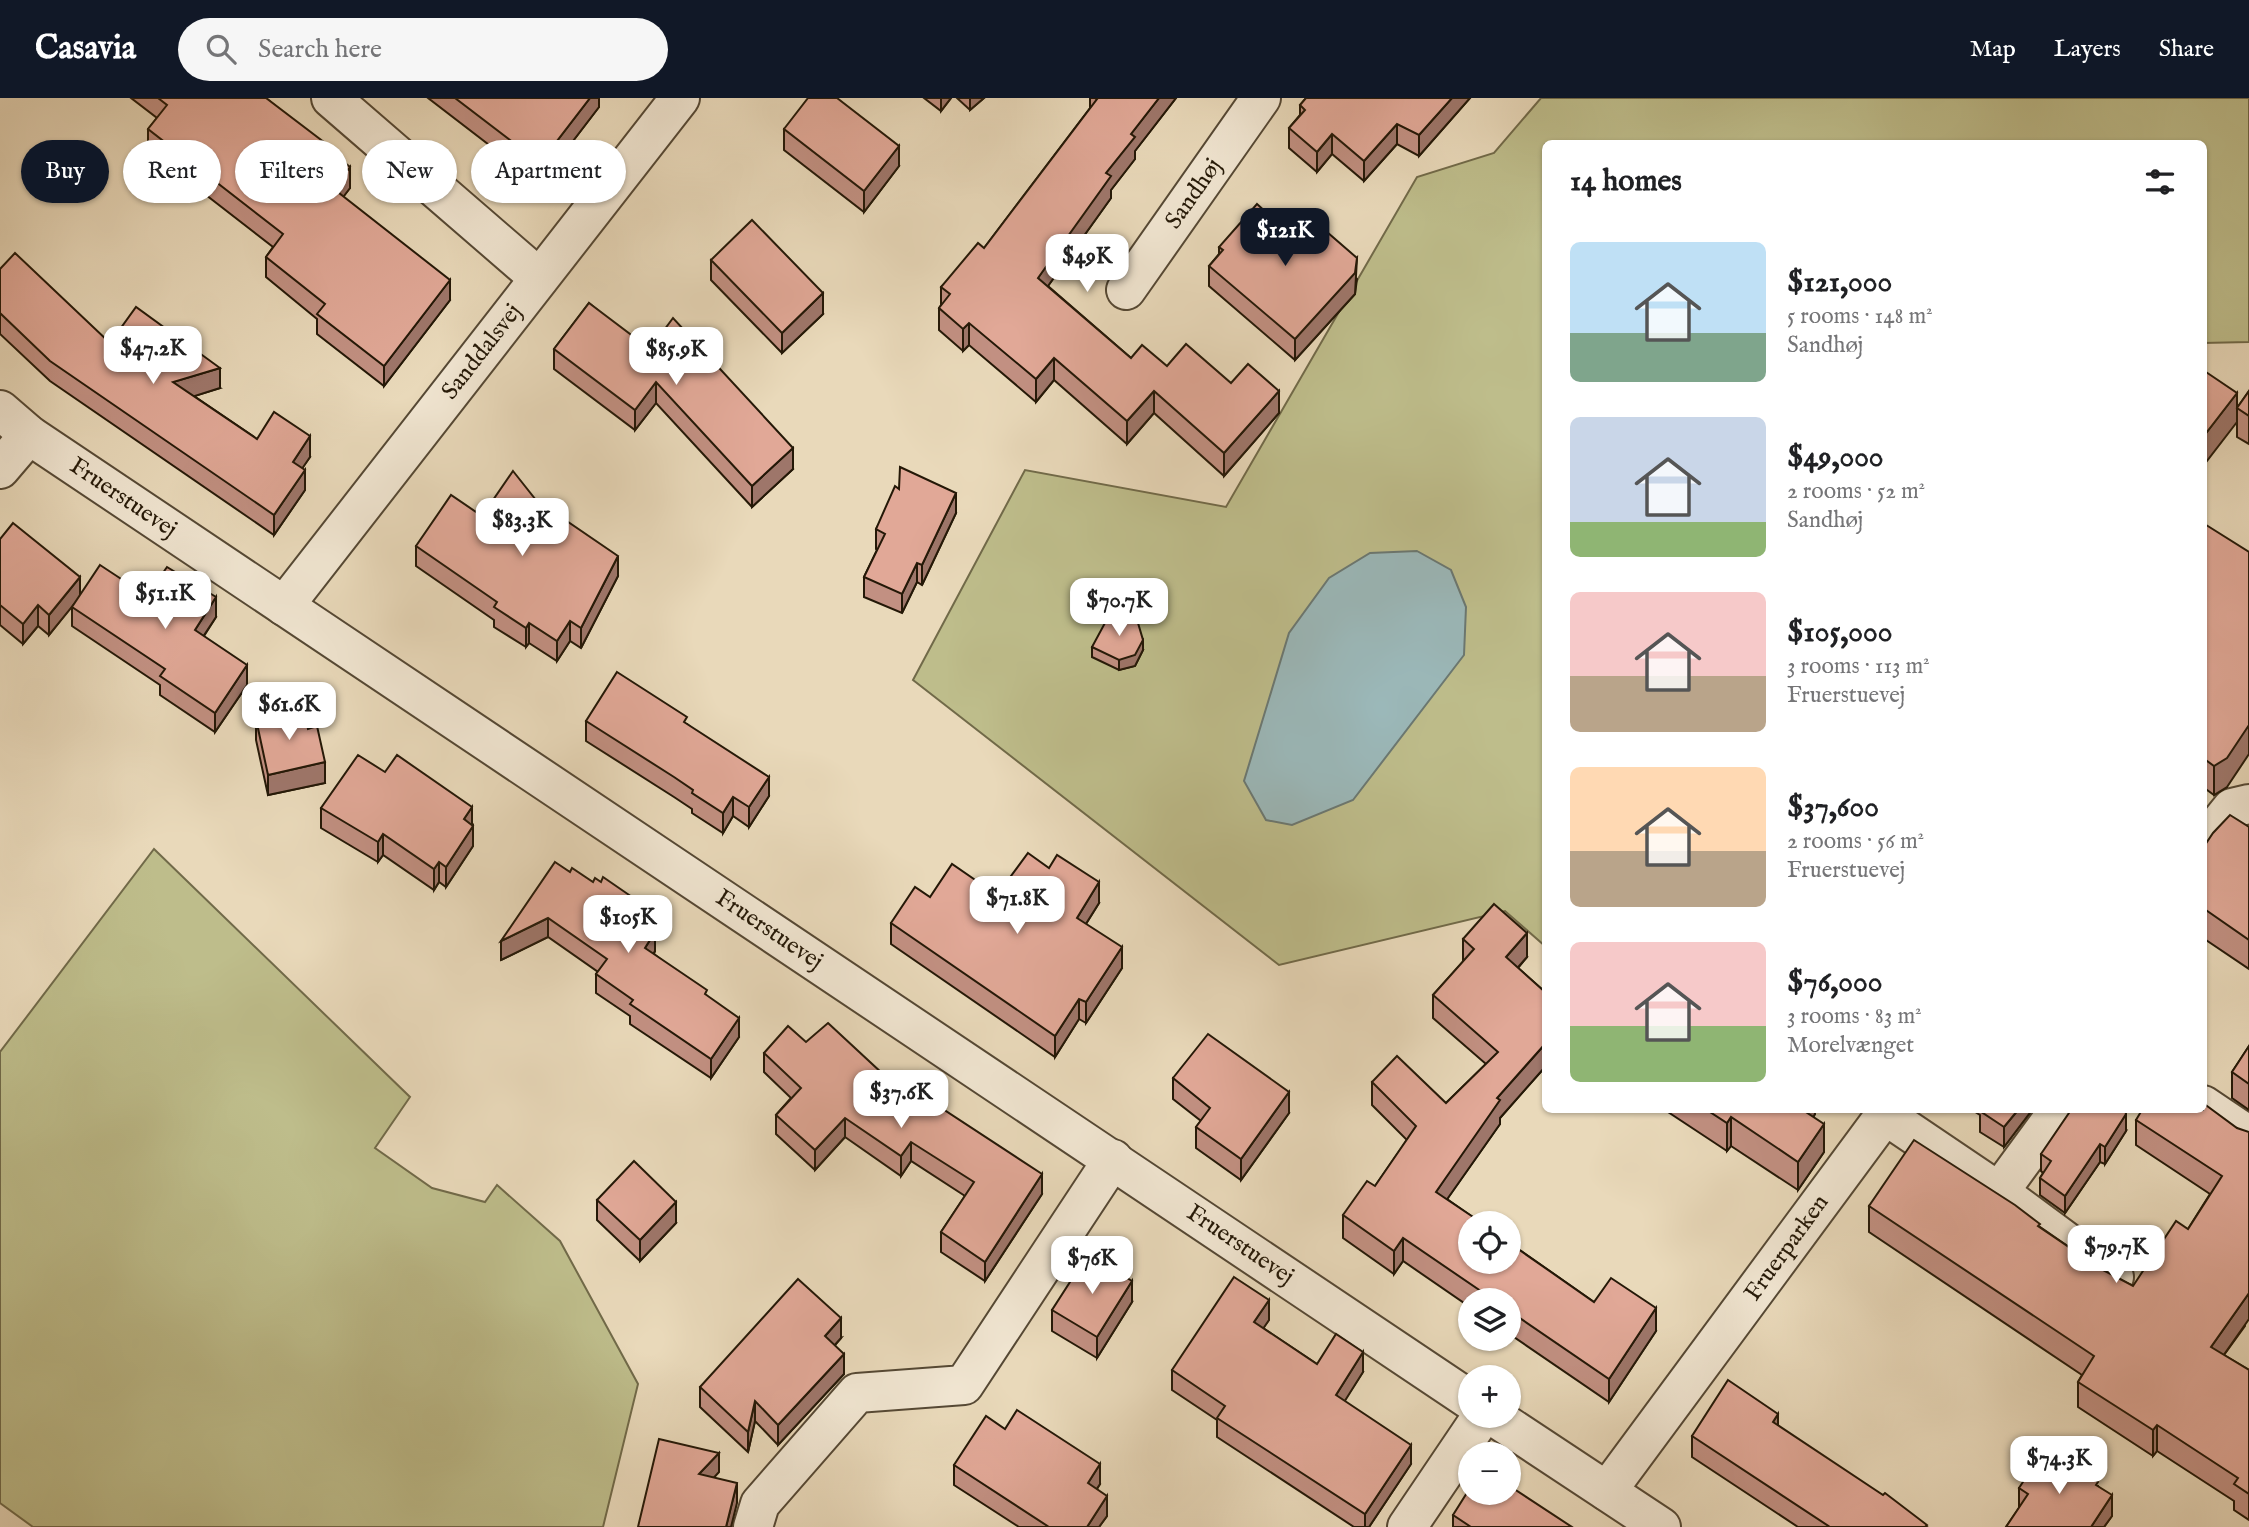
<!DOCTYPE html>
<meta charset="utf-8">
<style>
body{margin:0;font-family:"IM FELL English",serif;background:#f6f6f6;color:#202124;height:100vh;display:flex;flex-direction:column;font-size:26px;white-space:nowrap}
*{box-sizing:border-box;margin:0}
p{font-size:23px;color:#757577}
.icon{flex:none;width:38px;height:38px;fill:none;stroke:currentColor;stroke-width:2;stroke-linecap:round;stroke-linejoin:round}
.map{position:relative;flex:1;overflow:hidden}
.panel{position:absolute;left:1542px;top:42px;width:665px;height:973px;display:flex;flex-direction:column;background:#fff;border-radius:10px;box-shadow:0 2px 5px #0004}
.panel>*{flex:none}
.guide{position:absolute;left:21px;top:42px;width:665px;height:63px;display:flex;gap:14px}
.controls{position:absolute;left:1458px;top:1113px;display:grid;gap:14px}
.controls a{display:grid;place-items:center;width:63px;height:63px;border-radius:50%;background:#fff;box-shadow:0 2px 5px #0004;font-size:35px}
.price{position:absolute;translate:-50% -60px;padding:0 16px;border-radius:14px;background:#fff;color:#222;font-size:23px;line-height:46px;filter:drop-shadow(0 2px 4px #0008)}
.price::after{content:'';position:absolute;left:50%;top:42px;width:21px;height:16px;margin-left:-10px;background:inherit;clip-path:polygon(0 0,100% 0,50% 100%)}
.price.on{background:#111827;color:#fff}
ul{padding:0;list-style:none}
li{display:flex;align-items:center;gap:21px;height:175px;padding:0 28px}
li span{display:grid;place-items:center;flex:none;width:196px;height:140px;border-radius:10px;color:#555}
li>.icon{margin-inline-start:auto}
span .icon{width:84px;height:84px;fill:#fffc;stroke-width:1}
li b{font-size:30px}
h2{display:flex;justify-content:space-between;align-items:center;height:84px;padding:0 28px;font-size:30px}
.pill{padding:0 24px;border-radius:32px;background:#fff;box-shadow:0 2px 5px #0004;font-size:24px;line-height:63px}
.pill.on{background:#111827;color:#fff}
header{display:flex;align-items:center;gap:42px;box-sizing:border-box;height:98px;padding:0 35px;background:#111827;color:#fff}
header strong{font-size:33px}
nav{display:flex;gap:38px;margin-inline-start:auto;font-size:24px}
.search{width:490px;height:63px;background:#f6f6f6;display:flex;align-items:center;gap:18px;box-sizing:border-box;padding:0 24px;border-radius:38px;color:#757577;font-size:26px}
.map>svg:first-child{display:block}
.green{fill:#bebd8b;stroke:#716a49;stroke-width:2}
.water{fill:#9bb8b9;stroke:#6b7872;stroke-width:2}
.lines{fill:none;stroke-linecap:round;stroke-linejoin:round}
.minor-casing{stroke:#554834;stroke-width:42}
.minor{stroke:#f1e6d2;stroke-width:38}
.wall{fill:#c29082;stroke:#241807;stroke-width:2}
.shaded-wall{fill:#9e766a;stroke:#241807;stroke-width:2}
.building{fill:#e1a897;stroke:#241807;stroke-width:2}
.labels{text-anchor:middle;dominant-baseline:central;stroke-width:5;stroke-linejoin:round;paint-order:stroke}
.street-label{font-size:24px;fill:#241807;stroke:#f1e6d2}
</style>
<header>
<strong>Casavia</strong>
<div class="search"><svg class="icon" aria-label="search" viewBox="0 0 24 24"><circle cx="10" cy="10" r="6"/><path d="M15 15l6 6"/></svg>Search here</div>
<nav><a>Map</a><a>Layers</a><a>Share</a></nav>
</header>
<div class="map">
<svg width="2249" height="1429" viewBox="0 0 2249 1429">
<rect width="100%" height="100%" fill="#e9d9ba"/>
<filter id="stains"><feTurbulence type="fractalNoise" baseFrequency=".00286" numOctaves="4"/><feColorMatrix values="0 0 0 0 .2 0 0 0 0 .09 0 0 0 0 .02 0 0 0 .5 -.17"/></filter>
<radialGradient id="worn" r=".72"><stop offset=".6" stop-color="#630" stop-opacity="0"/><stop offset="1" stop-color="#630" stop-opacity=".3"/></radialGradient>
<g class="green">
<path d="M1541,0H2249V244L2203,245V46H1545V848L1505,813L1279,867L913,582L1025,372L1226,409L1417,79L1494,55Z"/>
<path d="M154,751L410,999L375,1050L432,1090L485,1104L497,1087L560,1143L638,1286L603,1429H33L0,1405V954Z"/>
</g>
<path class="water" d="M1417,453L1451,472L1466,509L1464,557L1353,702L1292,727L1266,722L1244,683L1289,535L1329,480L1370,455Z"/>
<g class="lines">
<g class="minor-casing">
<g id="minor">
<path d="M331,0L539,180"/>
<path d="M1126,192L1261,0"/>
<path d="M0,312L29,337L1470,1302"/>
<path d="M0,371L29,337"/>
<path d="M284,508L680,0"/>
<path d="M2203,746L2232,710L2249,706"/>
<path d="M2203,1007L2249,1038"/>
<path d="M1999,1094L2059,1012"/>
<path d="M1493,1318L1661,1429"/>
<path d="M1607,1393L1885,1017L1999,1094L2114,1179"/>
<path d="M753,1429L760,1406L857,1295L964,1287L1113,1061"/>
<path d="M1407,1429L1482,1318"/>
</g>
</g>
<use href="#minor" class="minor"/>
</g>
<g class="wall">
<path d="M131,0H266L333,56L350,90L343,99L450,202L384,288L317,236V221L266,179V159L273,149L148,52V31L157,20Z"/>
<path d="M428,0H599V9L540,86Z"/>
<path d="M924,0H951L941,13Z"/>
<path d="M957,0H984L970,12Z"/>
<path d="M1090,0H1176L1135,53V61L1111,92V100L1048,188L1131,260L1231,285L1279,315L1224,378L1154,315L1127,346L1054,282L1036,304L969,247L963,253L939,232V210L941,207V189L984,150L1090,10Z"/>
<path d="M1306,0H1470L1419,58L1397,46L1364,83L1332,56L1317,74L1289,50V30L1300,17V7Z"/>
<path d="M784,31L899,68L864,114L784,52Z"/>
<path d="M1288,134L1357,181L1355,196L1295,262L1209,188V168L1219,156V149Z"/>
<path d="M711,162L823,216L782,255L711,182Z"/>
<path d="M0,171L110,245L220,290L194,298L257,341L310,359L302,370L305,392L274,437L50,283L0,236Z"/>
<path d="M589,205L793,371L752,409L656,305L635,332L554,271V251Z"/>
<path d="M2249,293V346L2237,339V310Z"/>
<path d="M899,391L956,415L922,487L917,484L902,515L864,499V479L877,452L876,451V431Z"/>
<path d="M536,402L618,478L581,550L570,543L557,563L529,545L526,549L494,529V522L416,468V448L482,418Z"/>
<path d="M2203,424L2227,689L2214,697L2203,689Z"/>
<path d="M0,441L80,498H147L216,519L204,538L247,587L215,634L160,597V587L72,528V509L75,504L49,537L38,528L23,546L0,527Z"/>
<path d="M1092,549L1143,552L1135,568L1119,572L1092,559Z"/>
<path d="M256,621L308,631L325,685L268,697L256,642Z"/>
<path d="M586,623L687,626L769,698L749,729L733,718L723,735L692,715V711L674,699L586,643Z"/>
<path d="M385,674L472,726L473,748L446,789L439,784L434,792L383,757L378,764L321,730V710Z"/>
<path d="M2249,729V871L2203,840V750Z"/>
<path d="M570,774L648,829L655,853L654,856L707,898L739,939L711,980L630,926V918L596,895V876L598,874L548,839L501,862Z"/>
<path d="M997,797L1099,805L1086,826L1122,870L1086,925L1079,921L1055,959L891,846V825L930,799Z"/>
<path d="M1463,841L1527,859L1518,870L1545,894V969L1500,1020V1026L1447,1101L1594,1204L1656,1233L1609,1304L1508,1235V1202H1470V1209L1403,1163L1394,1176L1343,1140V1117L1375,1088L1407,1042L1372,1007V984L1446,1005L1486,966L1433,920V897L1463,864Z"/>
<path d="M806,944L897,989L1042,1096L985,1183L941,1154V1134L965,1098L911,1063L901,1078L845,1039L815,1072L776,1036V1017L791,1000L764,974V955Z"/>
<path d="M2249,948V1012L2232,1000V974Z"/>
<path d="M1173,980L1289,1015L1241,1082L1196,1050V1029L1201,1023L1173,1001Z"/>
<path d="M1665,1012H1815V1016L1813,1019L1824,1054L1798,1092L1731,1048L1727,1053Z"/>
<path d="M1972,1012H2032L2004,1049L1980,1034V1017Z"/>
<path d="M2136,1022L2237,1030L2245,1228L2224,1257L2249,1272V1422L2234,1412V1403L2157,1353L2153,1358L2078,1309V1284L2082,1277L1869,1134V1108L2040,1129L2101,1171L2133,1188L2188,1131L2210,1096L2136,1047Z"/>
<path d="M2126,1033L2105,1066L2100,1064L2065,1115L2040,1097V1080L2043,1075L2041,1073V1056Z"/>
<path d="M597,1102L676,1125L640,1163L597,1122Z"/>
<path d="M1132,1204L1097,1260L1052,1233V1212Z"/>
<path d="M1269,1222L1263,1230L1317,1266L1363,1274L1344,1303L1411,1366L1369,1429H1354L1217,1339V1322L1172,1292V1272Z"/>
<path d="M841,1240L835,1247L844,1276L778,1347L755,1323L748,1354L700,1309V1289Z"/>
<path d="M1778,1328L1927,1429H1798L1692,1359V1338Z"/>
<path d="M1005,1331L1100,1386L1097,1391L1107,1418L1099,1429H1019L954,1387V1367Z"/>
<path d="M2098,1388L2112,1418L2104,1429H2006L2019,1410V1390Z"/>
<path d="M1453,1417L1572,1429H1453Z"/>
</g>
<g class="shaded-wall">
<path d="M590,0H599V9L540,86V65Z"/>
<path d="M941,0H951L941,13Z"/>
<path d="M970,0H984L970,12Z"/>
<path d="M1159,0H1176L1135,53V61L1111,92V100L1038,202V180L1131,36Z"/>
<path d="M1452,0H1470L1419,58V37Z"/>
<path d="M1397,26V46L1364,83V63Z"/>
<path d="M1332,36V56L1317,74V54Z"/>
<path d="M899,48V68L864,114V93Z"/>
<path d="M350,69V90L334,111V91Z"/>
<path d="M1357,160L1355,196L1295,262V241Z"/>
<path d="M450,182V202L384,288V268Z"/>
<path d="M823,195V216L782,255V235Z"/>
<path d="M969,225V247L963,253V231Z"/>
<path d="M1054,260V282L1036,304V281Z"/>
<path d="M220,270V290L173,305V284Z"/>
<path d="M656,284V305L635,332V312Z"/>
<path d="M1154,293V315L1127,346V323Z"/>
<path d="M1279,293V315L1224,378V355Z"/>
<path d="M2237,295V324L2203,368V339Z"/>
<path d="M310,338V359L293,384V364Z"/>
<path d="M793,350V371L752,409V388Z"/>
<path d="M305,372V392L274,437V417Z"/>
<path d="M956,395V415L922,487V467Z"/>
<path d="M618,458V478L581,550V530Z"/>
<path d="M917,465V484L902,515V496Z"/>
<path d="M80,479V499L49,537V517Z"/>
<path d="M216,499V519L195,551V532Z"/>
<path d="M38,507V528L23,546V526Z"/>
<path d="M570,523V543L557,563V543Z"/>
<path d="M529,525V545L526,549V530Z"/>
<path d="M1143,542V552L1135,568L1119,572V562Z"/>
<path d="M247,567V587L215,634V615Z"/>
<path d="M2249,627V656L2227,689L2214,697V668Z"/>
<path d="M325,664V685L268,697V677Z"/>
<path d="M769,679V698L749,729V709Z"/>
<path d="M733,699V718L723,735V715Z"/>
<path d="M472,709V730L464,721Z"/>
<path d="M473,728V748L446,789V769Z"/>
<path d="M383,736V757L378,764V744Z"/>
<path d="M439,764V784L434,792V771Z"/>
<path d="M1099,784V805L1077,840V820Z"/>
<path d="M648,810V829L642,825Z"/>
<path d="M548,820V839L501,862V843Z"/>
<path d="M655,834V853L645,869V850Z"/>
<path d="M1527,835V859L1506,883V859Z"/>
<path d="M1122,849V870L1086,925V904Z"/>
<path d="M1079,901V921L1055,959V938Z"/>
<path d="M739,920V939L711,980V961Z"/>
<path d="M1545,946V969L1500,1020V1026L1436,1117V1094L1497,1000Z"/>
<path d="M1289,994V1015L1241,1082V1061Z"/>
<path d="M1804,1012H1815V1016L1809,1027Z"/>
<path d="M2018,1012H2032L2004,1049V1029Z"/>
<path d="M2126,1016V1033L2105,1066V1049Z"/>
<path d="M1731,1019V1048L1727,1053V1025Z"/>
<path d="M845,1020V1039L815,1072V1052Z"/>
<path d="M1824,1026V1054L1798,1092V1064Z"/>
<path d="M911,1044V1063L901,1078V1058Z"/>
<path d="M2100,1046V1064L2065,1115V1098Z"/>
<path d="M1042,1076V1096L985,1183V1164Z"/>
<path d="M676,1104V1125L640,1163V1142Z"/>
<path d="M1403,1140V1163L1394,1176V1153Z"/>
<path d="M1132,1183V1204L1097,1260V1239Z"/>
<path d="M2249,1195V1221L2211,1275V1249Z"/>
<path d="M1269,1202V1222L1254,1244V1224Z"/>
<path d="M1656,1210V1233L1609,1304V1281Z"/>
<path d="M841,1220V1240L825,1258V1238Z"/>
<path d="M1363,1254V1274L1336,1317V1297Z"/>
<path d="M844,1256V1276L778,1347V1327Z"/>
<path d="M755,1303V1323L748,1354V1334Z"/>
<path d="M1778,1316V1337L1773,1324Z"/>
<path d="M2157,1327V1353L2153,1358V1332Z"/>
<path d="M1411,1347V1366L1369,1429H1365V1416Z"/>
<path d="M719,1355V1374L699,1396V1376Z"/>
<path d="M1100,1366V1386L1088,1404V1385Z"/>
<path d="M737,1385V1405L731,1429H726Z"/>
<path d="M2112,1397V1418L2104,1429H2091Z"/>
<path d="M1107,1398V1418L1099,1429H1087Z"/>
</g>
<g class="building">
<path d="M158,0H266L333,51L331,54L350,69L334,91L450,182L384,268L317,216L325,206L266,159L283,136L148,31L167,7Z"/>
<path d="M455,0H590L540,65Z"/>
<path d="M808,0H837L899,48L864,93L784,31Z"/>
<path d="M1095,0H1159L1131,36L1135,39L1106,75L1111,78L1038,180L1131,260L1142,247L1167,268L1186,246L1231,285L1248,266L1279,293L1224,355L1154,293L1127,323L1054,260L1036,281L969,225L963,231L939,210L950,196L941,189L978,145L984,150L1097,1Z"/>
<path d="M1306,0H1452L1419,37L1397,26L1364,63L1332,36L1317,54L1289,30L1305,12L1300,7Z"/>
<path d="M1257,106L1288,134L1305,115L1357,160L1355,175L1295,241L1209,168L1223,152L1219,149Z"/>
<path d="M752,122L823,195L782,235L711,162Z"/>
<path d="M15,155L110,245L136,209L220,270L173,284L257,341L274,314L310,338L293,364L305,372L274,417L50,263L0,215V171Z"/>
<path d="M589,205L650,251L673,220L793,350L752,388L656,284L635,312L554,251Z"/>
<path d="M2203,272L2237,295L2203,339Z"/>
<path d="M2249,293V318L2237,310Z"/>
<path d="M900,369L956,395L922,467L917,465L902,496L864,479L885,436L876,431L895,388L899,391Z"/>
<path d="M513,373L536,402L618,458L581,530L570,523L557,543L529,525L526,530L494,509L497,504L416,448L451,397L482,418Z"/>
<path d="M13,425L80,479L49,517L38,507L23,526L0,507V441Z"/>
<path d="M2203,425L2249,454V627L2227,660L2214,668L2203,660Z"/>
<path d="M100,467L147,498L167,469L216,499L195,532L247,567L215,615L160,578L165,571L72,509Z"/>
<path d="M1123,517L1138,525L1143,542L1135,557L1119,562L1092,549L1106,523Z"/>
<path d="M617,574L687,619L684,624L769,679L749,709L733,699L723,715L692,695L693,692L674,679L586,623Z"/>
<path d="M304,611L308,631L317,628L325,664L268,677L256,621Z"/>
<path d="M358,657L385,674L397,657L472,709L464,721L473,728L446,769L439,764L434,771L383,736L378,744L321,710Z"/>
<path d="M2230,717L2249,729V842L2203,810V750L2213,735Z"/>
<path d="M1028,755L1049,770L1057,757L1099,784L1077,820L1122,849L1086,904L1079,901L1055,938L891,825L915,789L930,799L952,766L997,797Z"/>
<path d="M555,764L570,774L572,770L593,784L595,780L601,784L603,779L648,810L642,825L655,834L645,850L707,892L705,896L739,920L711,961L630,906L633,902L596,876L607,861L548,820L501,843Z"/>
<path d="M1494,806L1527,835L1506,859L1545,894V946L1497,1000L1500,1002L1436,1094L1482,1125H1470V1164H1508V1144L1594,1204L1611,1180L1656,1210L1609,1281L1508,1212V1202H1494L1403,1140L1394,1153L1343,1117L1367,1083L1375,1088L1416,1028L1372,984L1397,958L1446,1005L1498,954L1433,897L1474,851L1463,841Z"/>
<path d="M828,925L897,989L900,983L1042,1076L985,1164L941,1134L974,1084L911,1044L901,1058L845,1020L815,1052L776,1017L801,990L764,955L788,928L806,944Z"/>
<path d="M1208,936L1289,994L1241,1061L1196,1029L1210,1010L1173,980Z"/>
<path d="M2249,948V986L2232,974Z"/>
<path d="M2203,1005L2237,1030L2249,1034V1195L2211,1249L2249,1272V1396L2234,1386L2238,1380L2157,1327L2153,1332L2078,1284L2094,1258L1869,1108L1914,1042L2015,1107L2040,1126L2038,1128L2101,1171L2133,1188L2176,1123L2188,1131L2222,1078L2136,1022L2142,1012H2203Z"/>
<path d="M1707,1012H1808L1806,1014L1824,1026L1798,1064L1731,1019L1727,1025Z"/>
<path d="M1981,1012H2018L2004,1029L1980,1013Z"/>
<path d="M2071,1012H2125L2126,1016L2105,1049L2100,1046L2065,1098L2040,1080L2051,1063L2041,1056Z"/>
<path d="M634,1063L676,1104L640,1142L597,1102Z"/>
<path d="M1088,1156L1132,1183L1097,1239L1052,1212Z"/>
<path d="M1234,1179L1269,1202L1254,1224L1317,1266L1336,1236L1363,1254L1336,1297L1411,1347L1365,1416L1217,1320L1225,1308L1172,1272Z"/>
<path d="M798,1181L841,1220L825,1238L844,1256L778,1327L755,1303L748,1334L700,1289Z"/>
<path d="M1728,1282L1778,1316L1773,1324L1883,1397L1885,1395L1927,1427L1925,1429H1830L1692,1338Z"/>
<path d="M1017,1312L1100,1366L1088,1385L1107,1398L1087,1429H1049L954,1367L986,1318L1005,1331Z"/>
<path d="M659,1341L719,1355L699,1376L737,1385L726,1429H638Z"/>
<path d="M2046,1349L2098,1384L2096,1387L2112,1397L2091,1429H2006L2028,1396L2019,1390Z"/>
<path d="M1508,1387L1572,1429H1471L1453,1417L1470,1390V1395H1508Z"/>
</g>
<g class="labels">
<g class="street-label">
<text transform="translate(1194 96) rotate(-55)">Sandhøj</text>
<text transform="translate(482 254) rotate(-52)">Sanddalsvej</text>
<text transform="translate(123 400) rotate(34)">Fruerstuevej</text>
<text transform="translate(769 832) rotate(34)">Fruerstuevej</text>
<text transform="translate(1240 1147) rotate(34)">Fruerstuevej</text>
<text transform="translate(1787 1150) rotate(-54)">Fruerparken</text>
</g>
</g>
<rect width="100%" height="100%" filter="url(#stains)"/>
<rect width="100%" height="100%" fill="url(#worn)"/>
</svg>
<div class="controls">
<a><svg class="icon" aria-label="locate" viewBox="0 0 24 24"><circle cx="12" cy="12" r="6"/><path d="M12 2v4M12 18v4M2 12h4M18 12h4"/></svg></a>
<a><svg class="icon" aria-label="layers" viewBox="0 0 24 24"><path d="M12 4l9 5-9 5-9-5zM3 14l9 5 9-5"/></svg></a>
<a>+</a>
<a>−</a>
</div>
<b class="price on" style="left:1285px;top:170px">$121K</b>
<b class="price" style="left:1087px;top:196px">$49K</b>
<b class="price" style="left:153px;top:288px">$47.2K</b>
<b class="price" style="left:676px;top:289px">$85.9K</b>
<b class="price" style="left:522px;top:460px">$83.3K</b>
<b class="price" style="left:165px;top:533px">$51.1K</b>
<b class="price" style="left:1119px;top:540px">$70.7K</b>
<b class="price" style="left:289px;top:644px">$61.6K</b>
<b class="price" style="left:1017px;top:838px">$71.8K</b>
<b class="price" style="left:628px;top:857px">$105K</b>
<b class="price" style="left:901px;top:1032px">$37.6K</b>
<b class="price" style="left:2116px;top:1187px">$79.7K</b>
<b class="price" style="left:1092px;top:1198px">$76K</b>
<b class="price" style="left:2059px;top:1398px">$74.3K</b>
<div class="guide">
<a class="pill on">Buy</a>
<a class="pill">Rent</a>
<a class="pill">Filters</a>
<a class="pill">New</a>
<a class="pill">Apartment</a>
</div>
<section class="panel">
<h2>14 homes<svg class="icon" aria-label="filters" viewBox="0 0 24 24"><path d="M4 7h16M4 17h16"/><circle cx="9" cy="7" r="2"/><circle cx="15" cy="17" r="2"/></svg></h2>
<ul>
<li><span style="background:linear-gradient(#bfe0f5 65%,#7fa58c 0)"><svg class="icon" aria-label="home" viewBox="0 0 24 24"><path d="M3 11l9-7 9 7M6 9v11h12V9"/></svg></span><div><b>$121,000</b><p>5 rooms · 148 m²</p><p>Sandhøj</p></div></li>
<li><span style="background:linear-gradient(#c9d6e8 75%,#8fb573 0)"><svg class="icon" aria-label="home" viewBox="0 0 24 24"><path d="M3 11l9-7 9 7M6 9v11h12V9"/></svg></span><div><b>$49,000</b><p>2 rooms · 52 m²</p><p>Sandhøj</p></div></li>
<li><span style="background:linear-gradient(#f6c9c9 60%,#b9a48a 0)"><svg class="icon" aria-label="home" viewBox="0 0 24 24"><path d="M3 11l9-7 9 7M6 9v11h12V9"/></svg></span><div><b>$105,000</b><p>3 rooms · 113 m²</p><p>Fruerstuevej</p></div></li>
<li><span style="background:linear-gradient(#ffd9b3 60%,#b9a48a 0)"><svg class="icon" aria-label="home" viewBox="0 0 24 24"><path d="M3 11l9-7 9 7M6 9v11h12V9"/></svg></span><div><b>$37,600</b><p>2 rooms · 56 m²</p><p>Fruerstuevej</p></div></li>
<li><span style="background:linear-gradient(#f6c9c9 60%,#8fb573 0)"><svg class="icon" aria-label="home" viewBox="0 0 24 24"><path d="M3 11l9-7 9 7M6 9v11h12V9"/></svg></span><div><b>$76,000</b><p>3 rooms · 83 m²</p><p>Morelvænget</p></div></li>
</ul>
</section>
</div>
